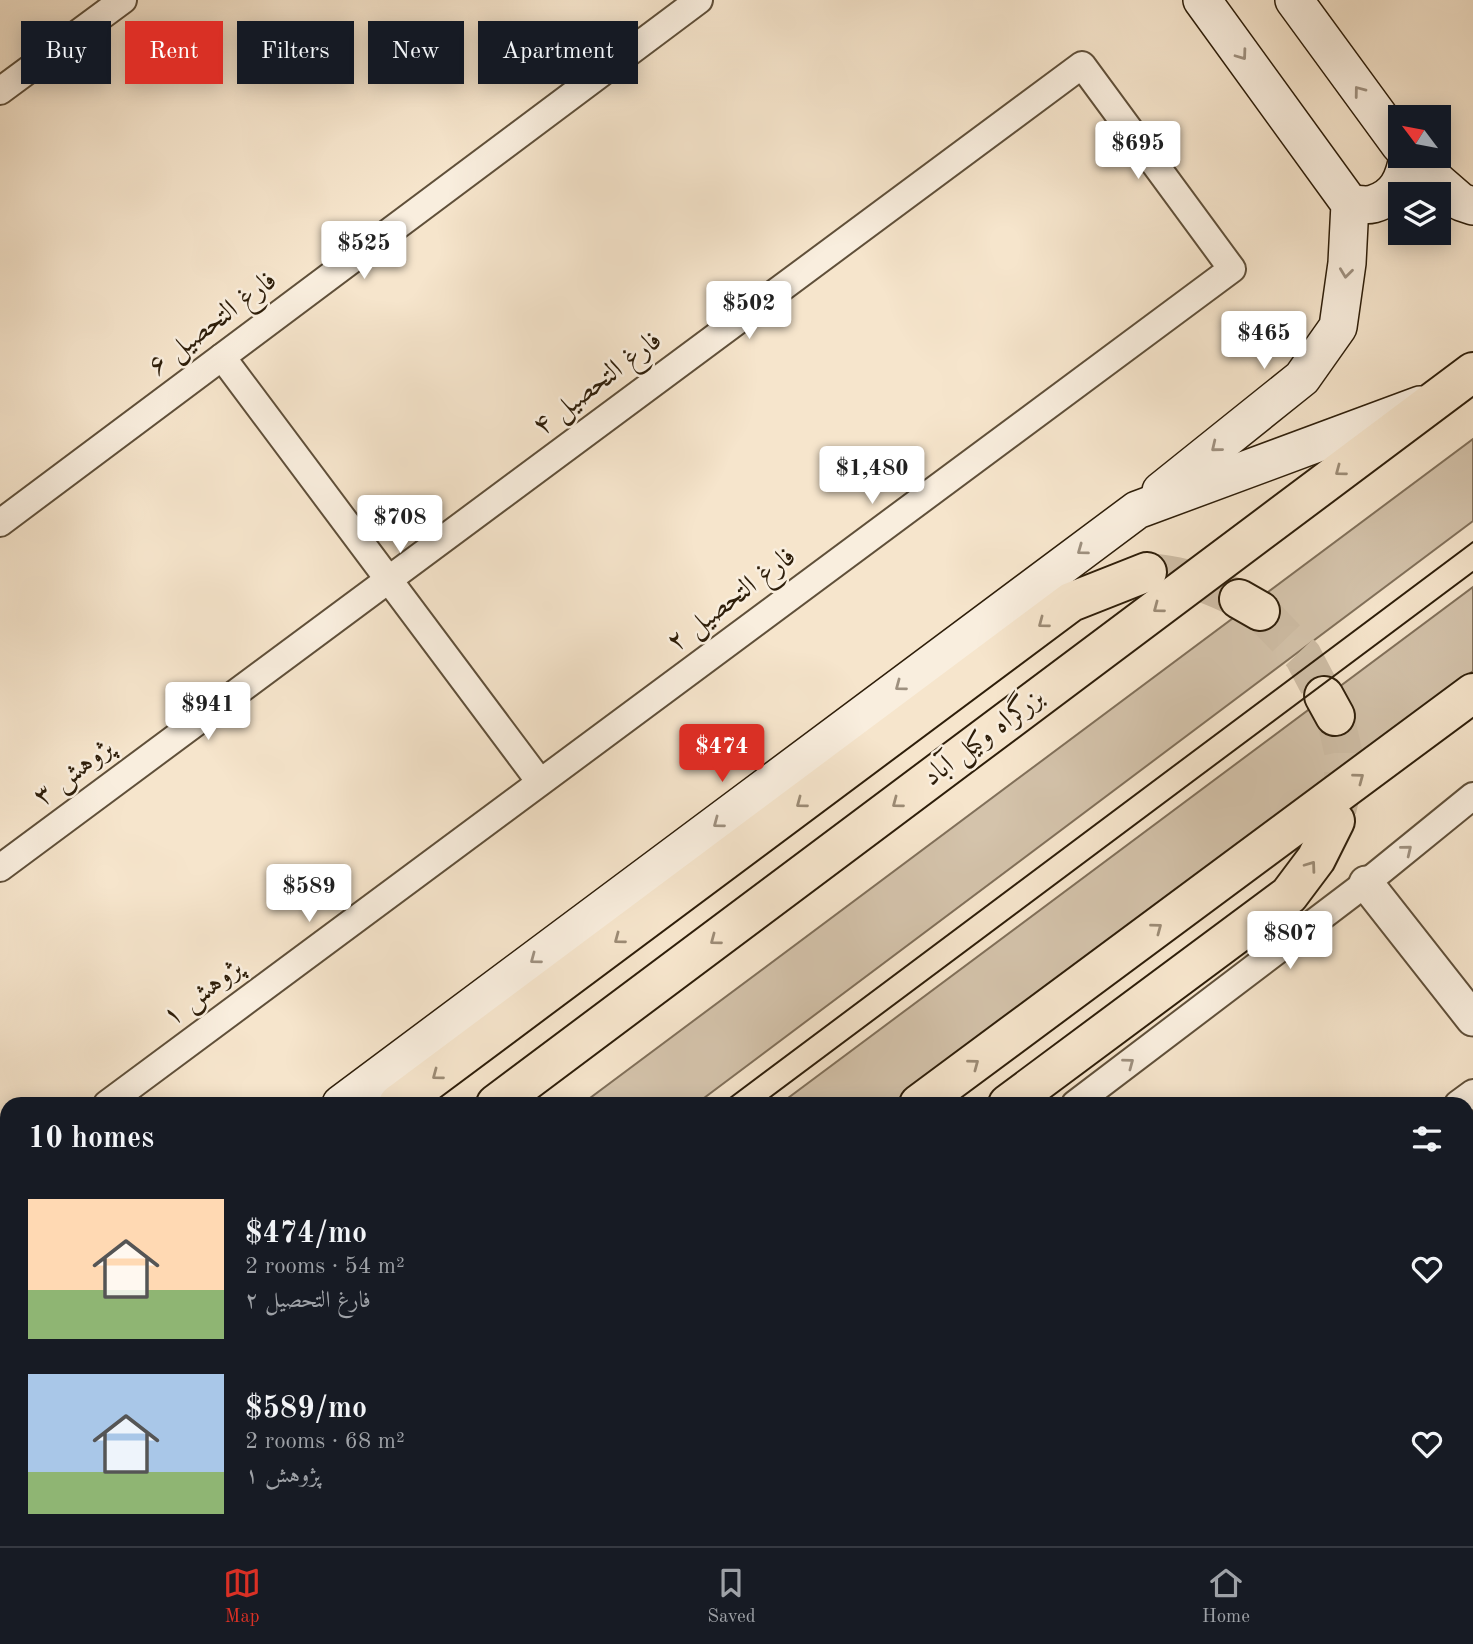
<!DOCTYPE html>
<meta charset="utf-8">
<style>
body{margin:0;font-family:"Old Standard TT",Amiri,serif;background:#242831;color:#f1f3f6;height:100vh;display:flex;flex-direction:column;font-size:26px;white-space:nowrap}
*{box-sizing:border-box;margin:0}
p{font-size:23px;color:#9ea1a6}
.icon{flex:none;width:38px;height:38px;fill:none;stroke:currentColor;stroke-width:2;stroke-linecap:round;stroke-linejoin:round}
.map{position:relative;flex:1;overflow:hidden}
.drawer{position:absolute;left:0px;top:1097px;width:1474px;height:450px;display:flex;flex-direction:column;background:#171b24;border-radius:21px 21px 0 0;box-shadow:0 4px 18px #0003}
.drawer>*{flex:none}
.top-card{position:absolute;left:21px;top:21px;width:700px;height:63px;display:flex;gap:14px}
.needle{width:46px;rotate:302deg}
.tools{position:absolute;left:1388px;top:105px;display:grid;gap:14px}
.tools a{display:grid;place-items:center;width:63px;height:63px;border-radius:0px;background:#171b24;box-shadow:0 4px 18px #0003;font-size:35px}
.price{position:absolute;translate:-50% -60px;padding:0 16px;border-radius:7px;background:#fff;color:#222;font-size:23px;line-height:46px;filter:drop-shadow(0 2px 4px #0008)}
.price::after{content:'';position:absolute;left:50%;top:42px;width:21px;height:16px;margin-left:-10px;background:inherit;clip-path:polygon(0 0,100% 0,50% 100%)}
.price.active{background:#d93025;color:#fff}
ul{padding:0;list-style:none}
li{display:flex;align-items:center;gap:21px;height:175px;padding:0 28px}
li span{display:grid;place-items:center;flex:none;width:196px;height:140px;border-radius:0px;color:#555}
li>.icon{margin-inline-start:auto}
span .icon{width:84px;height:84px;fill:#fffc;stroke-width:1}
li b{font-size:30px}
h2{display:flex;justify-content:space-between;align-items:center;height:84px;padding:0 28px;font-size:30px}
.tag{padding:0 24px;border-radius:0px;background:#171b24;box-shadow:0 4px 18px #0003;font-size:24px;line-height:63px}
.tag.active{background:#d93025;color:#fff}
.dock{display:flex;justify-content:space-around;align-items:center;height:98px;border-top:2px solid #363941;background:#171b24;font-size:19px;color:#9ea1a6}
.dock a{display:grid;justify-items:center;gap:4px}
.dock .active{color:#d93025}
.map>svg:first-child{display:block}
.green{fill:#d4c3ab;stroke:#81705a;stroke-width:2}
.building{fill:#96856f;stroke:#2e1e0a;stroke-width:2}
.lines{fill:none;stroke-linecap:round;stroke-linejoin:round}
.trunk-tunnel{stroke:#cebda5;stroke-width:38;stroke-dasharray:38 19;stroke-linecap:butt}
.minor-casing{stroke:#60503a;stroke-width:30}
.tertiary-casing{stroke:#60503a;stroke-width:37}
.secondary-casing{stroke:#2e1e0a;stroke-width:40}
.trunk-casing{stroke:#2e1e0a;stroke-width:42}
.minor{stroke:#f9eede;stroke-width:26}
.tertiary{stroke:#f9eede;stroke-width:33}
.secondary{stroke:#f9eede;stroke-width:37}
.trunk{stroke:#f6e5cc;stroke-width:38}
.tram{stroke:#2e1e0a;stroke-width:2}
.oneway{stroke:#9e907f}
.oneway2{stroke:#9c8b75}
.labels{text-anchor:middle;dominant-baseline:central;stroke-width:5;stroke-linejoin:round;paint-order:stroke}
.street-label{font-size:28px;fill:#2e1e0a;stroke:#f9eede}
</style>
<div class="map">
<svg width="1473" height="1546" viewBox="0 0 1473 1546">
<rect width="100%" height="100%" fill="#f6e5cc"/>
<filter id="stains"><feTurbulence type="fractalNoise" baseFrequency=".00286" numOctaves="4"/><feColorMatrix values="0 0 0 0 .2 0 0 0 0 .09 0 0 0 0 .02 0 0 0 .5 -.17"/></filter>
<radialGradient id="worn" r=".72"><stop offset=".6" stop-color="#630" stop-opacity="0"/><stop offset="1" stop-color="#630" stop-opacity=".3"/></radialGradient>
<g class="green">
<path d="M1473,439V521L696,1104H582Z"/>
<path d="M1473,587V671L894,1104H780Z"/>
<path d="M7,1534V1540H114L106,1546H0V1539Z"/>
<path d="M196,1540H313L305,1546H188Z"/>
</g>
<g class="building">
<path d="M964,1540H1014L1019,1546H956Z"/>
<path d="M1124,1540H1170L1175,1546H1117Z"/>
</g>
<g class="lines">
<g class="trunk-tunnel">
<path d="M1147,572C1185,576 1205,582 1239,599"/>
<path d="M1260,611L1303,656L1324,696"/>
<path d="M1335,716L1343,751V786L1336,815"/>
</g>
<g class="minor-casing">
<g id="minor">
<path d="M0,91L123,0"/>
<path d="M222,357L540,782"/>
<path d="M0,523L699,0"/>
<path d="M0,868L1082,65L1232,269L107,1104"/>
<path d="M1075,1104L1366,883L1473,796"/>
<path d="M1458,1104L1473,1093"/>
<path d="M0,1184L7,1179"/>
<path d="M1307,1540L1312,1546"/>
<path d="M474,1546L482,1540"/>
</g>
</g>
<g class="tertiary-casing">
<path id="tertiary" d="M1366,883L1473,1019"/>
</g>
<g class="secondary-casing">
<g id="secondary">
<path d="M1294,0L1400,145"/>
<path d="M1408,156L1461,202L1473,206"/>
<path d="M1350,204C1357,204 1366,206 1373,204C1397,197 1404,179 1408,157"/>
<path d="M1161,491L1302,378L1338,327L1347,263L1350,204L1202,0"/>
<path d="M341,1104L1137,510L1420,405"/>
<path d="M0,1359L7,1354"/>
</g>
</g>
<g class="trunk-casing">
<g id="trunk">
<path d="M1239,599L1260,611"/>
<path d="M1324,696L1335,716"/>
<path d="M398,1104L1071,602L1147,572"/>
<path d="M496,1104L1473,372"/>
<path d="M919,1104L1473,693"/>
<path d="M1008,1104L1289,895L1316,859L1335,821"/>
<path d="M0,1444L7,1438"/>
<path d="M327,1546L335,1540"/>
<path d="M425,1546L432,1540"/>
</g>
</g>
<use href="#minor" class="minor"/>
<use href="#tertiary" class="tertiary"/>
<use href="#secondary" class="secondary"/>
<use href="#trunk" class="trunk"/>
<g class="tram">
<path d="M722,1104L1473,542"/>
<path d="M761,1104L1473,572"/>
<path d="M131,1546L139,1540"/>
<path d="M170,1546L178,1540"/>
</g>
</g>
<defs><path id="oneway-chevron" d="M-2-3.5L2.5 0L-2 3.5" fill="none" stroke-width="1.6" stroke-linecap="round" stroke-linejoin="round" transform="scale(1.75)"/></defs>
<g class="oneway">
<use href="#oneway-chevron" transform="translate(1242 55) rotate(54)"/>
<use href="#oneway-chevron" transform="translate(1359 91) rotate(-127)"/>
<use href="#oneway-chevron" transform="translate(1346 273) rotate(97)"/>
<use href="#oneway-chevron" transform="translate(1216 447) rotate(141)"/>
<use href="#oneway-chevron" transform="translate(1082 550) rotate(144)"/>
<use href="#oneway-chevron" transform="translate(900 686) rotate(143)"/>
<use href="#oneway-chevron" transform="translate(718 823) rotate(143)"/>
<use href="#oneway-chevron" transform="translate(1407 850) rotate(-39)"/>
<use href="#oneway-chevron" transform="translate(535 959) rotate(143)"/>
<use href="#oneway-chevron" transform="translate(1129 1063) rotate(-37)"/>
</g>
<g class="oneway2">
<use href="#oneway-chevron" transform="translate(1340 471) rotate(143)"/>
<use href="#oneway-chevron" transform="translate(1158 608) rotate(143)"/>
<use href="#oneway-chevron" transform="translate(1043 623) rotate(143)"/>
<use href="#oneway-chevron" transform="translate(1359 778) rotate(-37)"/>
<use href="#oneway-chevron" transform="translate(801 803) rotate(143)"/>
<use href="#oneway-chevron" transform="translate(897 803) rotate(143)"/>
<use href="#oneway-chevron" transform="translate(1311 866) rotate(-54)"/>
<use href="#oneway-chevron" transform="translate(1157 928) rotate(-37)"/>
<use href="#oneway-chevron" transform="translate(619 939) rotate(143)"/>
<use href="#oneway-chevron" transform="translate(715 940) rotate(143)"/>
<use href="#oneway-chevron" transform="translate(974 1064) rotate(-37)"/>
<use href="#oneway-chevron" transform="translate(437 1075) rotate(143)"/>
</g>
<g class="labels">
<g class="street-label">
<text transform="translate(213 324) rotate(-37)">فارغ التحصیل ۶</text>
<text transform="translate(598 384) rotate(-37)">فارغ التحصیل ۴</text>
<text transform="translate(732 600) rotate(-37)">فارغ التحصیل ۲</text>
<text transform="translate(984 738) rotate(-37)">بزرگراه وکیل آباد</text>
<text transform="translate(74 773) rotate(-37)">پژوهش ۳</text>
<text transform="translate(203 993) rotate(-37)">پژوهش ۱</text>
</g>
</g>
<rect width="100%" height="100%" filter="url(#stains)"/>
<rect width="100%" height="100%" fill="url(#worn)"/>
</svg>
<div class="tools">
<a><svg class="needle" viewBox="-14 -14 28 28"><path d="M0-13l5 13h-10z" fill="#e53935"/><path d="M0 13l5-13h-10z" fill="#9ea1a6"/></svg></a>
<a><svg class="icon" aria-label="layers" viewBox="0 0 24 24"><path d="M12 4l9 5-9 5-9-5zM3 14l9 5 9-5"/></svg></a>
</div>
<b class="price" style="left:1138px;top:181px">$695</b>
<b class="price" style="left:364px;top:281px">$525</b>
<b class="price" style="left:749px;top:341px">$502</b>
<b class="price" style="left:1264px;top:371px">$465</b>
<b class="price" style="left:872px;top:506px">$1,480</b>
<b class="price" style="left:400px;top:555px">$708</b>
<b class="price" style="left:208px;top:742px">$941</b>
<b class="price active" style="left:722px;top:784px">$474</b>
<b class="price" style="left:309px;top:924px">$589</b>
<b class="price" style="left:1290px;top:971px">$807</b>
<div class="top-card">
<a class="tag">Buy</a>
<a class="tag active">Rent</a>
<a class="tag">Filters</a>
<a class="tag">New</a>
<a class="tag">Apartment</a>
</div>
<section class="drawer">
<h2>10 homes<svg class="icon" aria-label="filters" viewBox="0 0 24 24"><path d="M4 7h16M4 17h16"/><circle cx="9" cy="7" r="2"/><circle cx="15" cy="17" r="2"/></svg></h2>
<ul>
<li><span style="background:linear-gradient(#ffd9b3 65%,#8fb573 0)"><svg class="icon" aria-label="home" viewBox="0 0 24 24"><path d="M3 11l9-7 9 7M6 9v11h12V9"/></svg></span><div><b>$474/mo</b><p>2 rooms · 54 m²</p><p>فارغ التحصیل ۲</p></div><svg class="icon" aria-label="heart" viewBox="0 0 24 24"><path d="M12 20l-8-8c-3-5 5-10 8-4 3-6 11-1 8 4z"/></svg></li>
<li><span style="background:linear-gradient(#a9c7e8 70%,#8fb573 0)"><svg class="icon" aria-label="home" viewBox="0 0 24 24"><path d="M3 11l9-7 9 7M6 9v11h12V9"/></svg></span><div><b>$589/mo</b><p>2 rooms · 68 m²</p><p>پژوهش ۱</p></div><svg class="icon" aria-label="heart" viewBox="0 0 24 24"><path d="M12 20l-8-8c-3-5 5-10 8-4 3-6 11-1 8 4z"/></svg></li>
</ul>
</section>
</div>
<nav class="dock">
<a class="active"><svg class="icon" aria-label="map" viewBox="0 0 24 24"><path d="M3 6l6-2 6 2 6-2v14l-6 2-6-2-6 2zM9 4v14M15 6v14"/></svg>Map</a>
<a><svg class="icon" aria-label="saved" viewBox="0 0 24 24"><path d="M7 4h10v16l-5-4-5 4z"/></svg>Saved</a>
<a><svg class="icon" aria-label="home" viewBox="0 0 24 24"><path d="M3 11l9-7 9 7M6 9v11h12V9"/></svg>Home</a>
</nav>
